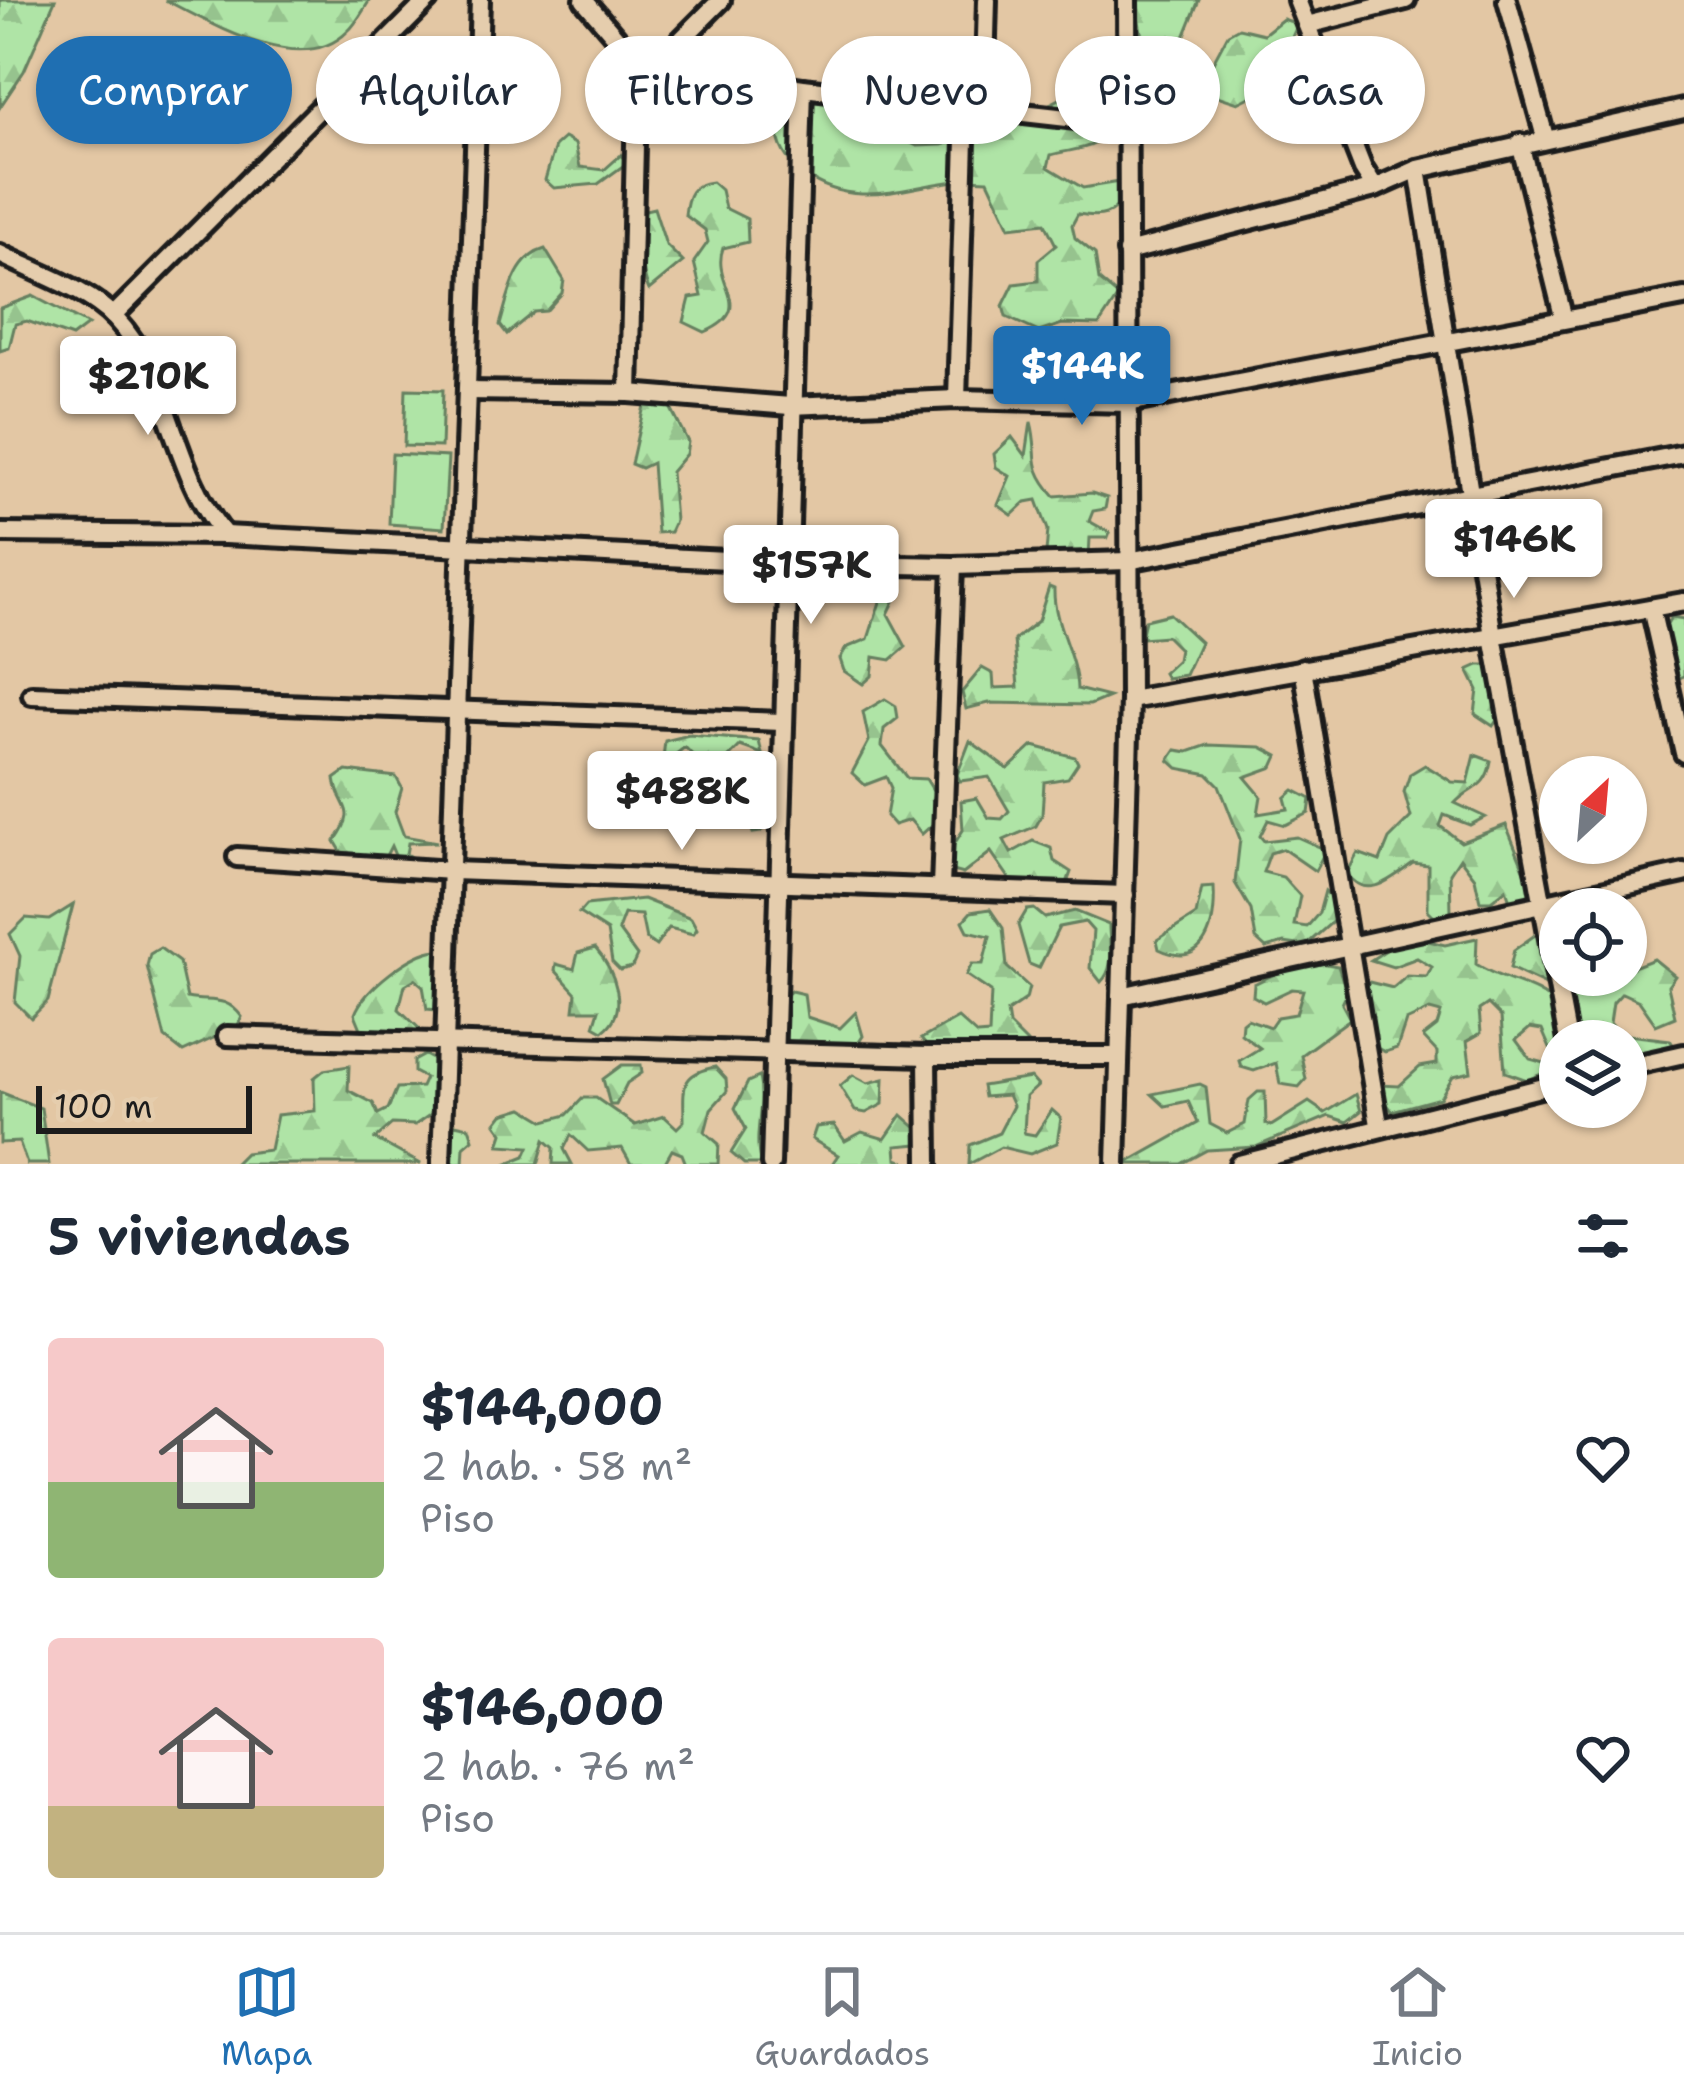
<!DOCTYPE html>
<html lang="es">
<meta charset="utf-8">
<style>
body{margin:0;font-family:"Shantell Sans",sans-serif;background:#f6f6f7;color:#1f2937;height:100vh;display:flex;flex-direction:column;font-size:45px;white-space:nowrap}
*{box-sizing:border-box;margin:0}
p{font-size:39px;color:#747a83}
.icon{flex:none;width:66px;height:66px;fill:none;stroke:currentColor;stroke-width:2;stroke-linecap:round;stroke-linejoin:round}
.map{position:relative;height:1164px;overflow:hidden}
.drawer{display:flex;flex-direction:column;background:#fff;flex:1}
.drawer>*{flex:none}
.banner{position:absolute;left:36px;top:36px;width:1614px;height:108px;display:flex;gap:24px}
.needle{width:78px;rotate:26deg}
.buttons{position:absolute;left:1539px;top:756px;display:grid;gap:24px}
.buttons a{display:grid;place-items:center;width:108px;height:108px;border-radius:50%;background:#fff;box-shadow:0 3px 9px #0004;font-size:60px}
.scale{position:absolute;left:36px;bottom:30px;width:216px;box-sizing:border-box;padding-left:12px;border:6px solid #1c1c1c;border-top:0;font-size:33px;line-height:42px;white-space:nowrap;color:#1c1c1c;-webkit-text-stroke:9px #e5cdad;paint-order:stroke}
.price{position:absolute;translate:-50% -102px;padding:0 27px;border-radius:12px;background:#fff;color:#222;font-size:39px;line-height:78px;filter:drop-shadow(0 3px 6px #0008)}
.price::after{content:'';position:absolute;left:50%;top:72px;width:36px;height:27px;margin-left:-18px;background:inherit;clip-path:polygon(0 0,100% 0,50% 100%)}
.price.on{background:#1f6fb2;color:#fff}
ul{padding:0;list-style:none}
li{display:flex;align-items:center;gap:36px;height:300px;padding:0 48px}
li span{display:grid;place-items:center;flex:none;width:336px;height:240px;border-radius:12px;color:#555}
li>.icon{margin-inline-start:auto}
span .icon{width:144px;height:144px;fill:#fffc;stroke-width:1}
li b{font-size:51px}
h2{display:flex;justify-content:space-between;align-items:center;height:144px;padding:0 48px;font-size:51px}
.pill{padding:0 42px;border-radius:54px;background:#fff;box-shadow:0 3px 9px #0004;font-size:42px;line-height:108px}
.pill.on{background:#1f6fb2;color:#fff}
.dock{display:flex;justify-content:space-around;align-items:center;height:168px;border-top:3px solid #e0e1e3;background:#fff;font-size:33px;color:#747a83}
.dock a{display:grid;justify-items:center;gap:6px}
.dock .on{color:#1f6fb2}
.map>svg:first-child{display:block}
.forest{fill:url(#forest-firs);stroke:#668061;stroke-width:3}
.park{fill:#afe4a6;stroke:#668061;stroke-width:3}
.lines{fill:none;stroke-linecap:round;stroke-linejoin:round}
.minor-casing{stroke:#1c1c1c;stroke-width:26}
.minor{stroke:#e5cdad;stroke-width:16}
</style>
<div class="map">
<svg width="1684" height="1164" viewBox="0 0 1684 1164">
<defs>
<pattern id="forest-firs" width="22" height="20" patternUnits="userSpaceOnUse" patternTransform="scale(3)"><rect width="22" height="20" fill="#afe4a6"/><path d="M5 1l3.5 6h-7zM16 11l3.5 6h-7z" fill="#96c38e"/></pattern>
</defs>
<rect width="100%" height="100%" fill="#e3c7a4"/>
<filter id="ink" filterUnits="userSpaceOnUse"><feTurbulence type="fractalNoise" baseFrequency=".00833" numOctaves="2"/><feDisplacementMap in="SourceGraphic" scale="24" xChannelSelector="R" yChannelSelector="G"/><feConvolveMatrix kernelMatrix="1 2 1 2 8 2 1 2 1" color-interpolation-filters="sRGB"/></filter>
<g filter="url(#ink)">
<g class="forest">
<path d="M0,0H55L24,71L0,107Z"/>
<path d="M165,0H370C363,10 357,23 348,31C301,79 212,23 165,0Z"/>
<path d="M1135,0H1199L1180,47L1156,57L1145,53Z"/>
<path d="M1283,19L1295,23L1296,28L1275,76L1270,111L1259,114L1260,92L1238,103L1217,96L1205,77L1228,34L1239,28L1264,34Z"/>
<path d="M1091,93L1112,124C1102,151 1075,148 1051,155L1048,167L1083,188L1119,182L1126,193C1114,217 1101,218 1078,214L1072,225L1075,238L1095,254L1099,280L1118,296L1099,325L1062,324L1039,332L1006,317L1003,306L1014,284L1038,281V260L1056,245L1045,223L1010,227L988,180C923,175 864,218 804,174C791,165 780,151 778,135C776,118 787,106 800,96L812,95L917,146L942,145L1005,126L1064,97Z"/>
<path d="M564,138L575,144L580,167L604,170L621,155L627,163L598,184L554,188L545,180L555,146Z"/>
<path d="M712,182L721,190L725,208L747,219L748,242L723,248C710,285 759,308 705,332L684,322L690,298L702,296L694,262L708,242L705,230L685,215C687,195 691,184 712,182Z"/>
<path d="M654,208L666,245L683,262L649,290C642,276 637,225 641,211Z"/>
<path d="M545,249L564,280L562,293L546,311L534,312L507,334L500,325C508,299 513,258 545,249Z"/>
<path d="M33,296L88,325L72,337L27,321L15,324L9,348L0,351V308Z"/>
<path d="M654,399H666L688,442L686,454L671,472L675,521L670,532L657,533L652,463L641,468L631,464L644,406Z"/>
<path d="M1031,422C1040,456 1027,465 1055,496L1092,493L1107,498L1105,509L1093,511L1089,521L1110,533L1108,538H1090L1089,556L1056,558L1046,553L1048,530L1037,500L1026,502L1012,515L998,505L1010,476L996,467L994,454L1012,437L1026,456Z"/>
<path d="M891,572L899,591L888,614L906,647L891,660L874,657L872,676L863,684L844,671L840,659L846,648L868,639L880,602L877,584Z"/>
<path d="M1049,587L1054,589C1053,624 1076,655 1077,689L1109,697L1090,705L989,703L966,709L962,692L982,668L993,674L994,688L1018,687L1014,640L1038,621Z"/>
<path d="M1170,614L1200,642L1185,675L1166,678L1163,673L1177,660L1179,649L1166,636L1141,638L1145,620Z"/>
<path d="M1671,617L1684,619V676L1672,681L1665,671L1672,652L1664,629Z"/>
<path d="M1479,665H1490L1500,716L1493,726L1475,714L1478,690L1468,670Z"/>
<path d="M885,699L896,706L898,718L884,729L882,746L907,778L926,779L936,795L935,822L922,834L910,820L894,825L886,816L891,788L886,777L865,785L852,773L869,741L863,712Z"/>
<path d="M689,735L759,741L762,754L740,746L729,757L739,763L757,758L740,787L741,793L764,803L768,823L760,832L753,833L744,809L724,788V767L701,764L685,747L676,754L673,779L683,783L697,772L708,777L704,809L688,817L659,791L665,741Z"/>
<path d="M970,741L1008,769L1033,746L1075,757L1078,763L1068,778L1044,782L1042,815L1036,826L1004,840L1011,853L1033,841L1051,848L1054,861L1071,872L1067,883L1055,889L1014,885L991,852L963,874L952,871L946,857L963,830L961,801L977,798L989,818L1002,819L1009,811L989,777L960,781L957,775Z"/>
<path d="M1208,745L1261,747L1278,756L1273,767L1245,777L1261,796L1258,814L1288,809L1285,798L1294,790L1311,799L1309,813L1285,825L1268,820L1260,836L1264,841L1297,837L1326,850L1315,871L1283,849L1270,853L1263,872L1283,877L1300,896L1294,925L1307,927L1319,913L1325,891L1334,899L1338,917L1305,946L1284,943L1266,948L1256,939L1251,910L1235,883L1240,839L1219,785L1208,774L1178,768L1169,760L1176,750L1188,752Z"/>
<path d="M1475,755L1491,761C1486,790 1471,786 1455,803L1485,817L1470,825L1444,815L1440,826L1461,842L1506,825L1533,891L1523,920L1514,913L1506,889L1491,901H1480L1475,878L1460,858L1450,873L1451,911L1440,922L1428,910V865L1413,863C1393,877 1366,903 1347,873L1358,853L1380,861L1389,839L1411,817L1404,792L1410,774L1425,765L1452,782L1468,783Z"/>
<path d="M346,771L396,777L402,788L395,812L404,836L437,842L408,843L406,854L417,861L400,867L391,846L375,877L353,871L335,841C360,805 339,811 335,779Z"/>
<path d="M1214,887C1216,922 1207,972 1159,949L1157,940L1196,915L1202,888Z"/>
<path d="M643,899L691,918L697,929L693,934L669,928L656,946L646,939L641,915L624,914L618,930L637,956L632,967L620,970L612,962L607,931L579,913L586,905Z"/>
<path d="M73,905L48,1001L31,1018L15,1002L20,956L10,934L26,918L49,920Z"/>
<path d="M990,909L1003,928L1007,967L1029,987L1026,999L1007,1012L1009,1025L1027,1043L1024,1049L932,1053L921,1039L958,1018L977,1035L989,1034L991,992L966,975L972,964H983L990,936L968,931L963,921L971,912Z"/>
<path d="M1034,909L1045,918L1075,911L1109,925C1109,945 1116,967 1101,982L1090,968L1093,931L1085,922L1059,927L1039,968L1029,964L1018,925L1027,910Z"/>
<path d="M1535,935L1546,941L1560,975H1626V970L1654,959L1675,976L1668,986L1675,1017L1656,1025L1639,1001L1622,993L1613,1003L1610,1023L1620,1034L1670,1040L1674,1046L1626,1064V1041H1580L1550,987L1510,968L1514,950Z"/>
<path d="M1407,936L1445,945L1477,938L1476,964C1504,983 1537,983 1559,1008L1560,1057L1552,1053L1542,1030L1530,1028L1516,1040L1530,1059L1559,1067L1527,1080L1505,1072L1501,1017L1488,1004L1479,1010L1481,1033L1467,1041L1471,1072L1453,1076L1440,1098L1392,1111L1381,1096V1085L1399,1086L1420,1067L1437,1064V1052L1423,1037L1437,1026L1441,1013L1430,1010L1406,1021L1397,1048L1385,1052L1375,1047L1376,1035L1368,1027L1373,1017L1365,987L1369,982L1393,988L1407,976L1427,977L1432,967L1417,958L1393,967L1371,960Z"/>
<path d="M160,948L179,962L187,998C210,1003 225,994 242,1017L237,1027L183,1052L165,1038L147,966L150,954Z"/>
<path d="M595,948C614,969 631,1011 603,1031L594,1026L599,1010H574L576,993L555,970L556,964L574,969L578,953Z"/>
<path d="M437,950L443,964L438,1010L427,1009L423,986L415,979L405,985L399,1009L425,1034L364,1036L355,1014C364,989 412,952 437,950Z"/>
<path d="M1303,960L1338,966L1347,993L1342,1004L1350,1019L1301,1055L1306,1079L1299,1087L1280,1084L1276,1063L1254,1071L1241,1067L1239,1061L1260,1048L1241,1034L1242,1023L1247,1019L1270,1027L1277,1017L1296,1014L1303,990L1292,989L1264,1002L1253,996L1254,984Z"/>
<path d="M791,991L804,994L807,1017L840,1028L856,1012L863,1036L857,1045L787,1044L781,1034L782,999Z"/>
<path d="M425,1055L436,1061L444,1090L434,1112L415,1125L392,1124L375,1139L421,1164H234L245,1153L270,1150L277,1115L315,1111L314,1078L324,1070L349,1066L348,1090L373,1103L378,1114L388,1109L397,1088L421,1087L425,1078L414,1072V1061Z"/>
<path d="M641,1065L642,1073L627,1083L616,1105H610L603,1079L622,1065Z"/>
<path d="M715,1067L726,1079L727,1091L711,1109L705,1132L719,1144L718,1164H686L682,1154L672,1150L664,1164H631L622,1148L588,1151L571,1135L564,1149L572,1164H553L554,1148L545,1140L538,1164H505L525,1156L529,1147L499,1145L503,1133L496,1123L503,1114L523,1108L545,1121L567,1115L583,1098H596L635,1125L664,1116L677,1128L684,1121C684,1090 678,1074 715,1067Z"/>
<path d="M853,1075L868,1083L884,1079L883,1104L866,1113L855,1111L840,1086Z"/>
<path d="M759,1077C766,1107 752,1134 761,1164H744L731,1153L746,1129L735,1108L748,1082Z"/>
<path d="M1031,1078L1038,1086L1026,1097L1024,1133L1035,1135L1052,1110L1061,1118L1057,1143L1030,1154L1001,1147L969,1164L970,1145L999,1133L1013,1106L1008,1095L984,1097L982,1086Z"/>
<path d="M1200,1084L1206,1087L1210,1124L1227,1133L1245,1124L1249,1100L1258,1092H1265L1266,1124L1271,1126L1309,1102L1325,1113L1356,1094L1361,1111L1347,1122L1329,1116L1256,1147L1207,1150L1181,1164H1125L1198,1123L1188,1101L1165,1106L1152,1094Z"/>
<path d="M0,1092L41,1108L49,1164H27L19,1142L0,1143Z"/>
<path d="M902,1115L921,1132L918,1144L896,1146L897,1159L910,1164H832L838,1155L812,1139L816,1127L834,1125L845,1141L862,1132L885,1139Z"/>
<path d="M455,1124L469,1127L473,1139L464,1147L463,1164H447L449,1125Z"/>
</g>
<g class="park">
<path d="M406,389L443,390L441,447L404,446Z"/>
<path d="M392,454L448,457L444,528L389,524Z"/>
</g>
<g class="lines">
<g class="minor-casing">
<g id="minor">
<path d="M584,0L637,62L803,88L1129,125"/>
<path d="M1297,0L1363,169L1375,188L1418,169L1684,109"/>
<path d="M1507,0L1545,137"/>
<path d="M1307,25L1406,0"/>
<path d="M657,64L721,0"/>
<path d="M984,110L987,0"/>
<path d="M1520,143L1563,316"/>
<path d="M1418,169L1493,636L1568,1041"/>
<path d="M1127,252L1375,188"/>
<path d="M0,254C35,272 87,289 115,318C171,377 172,473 225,535"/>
<path d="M113,316L428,0"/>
<path d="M467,391L629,393L790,406L957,399L1128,403L1684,297"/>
<path d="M629,393L637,62"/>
<path d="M957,399L966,107"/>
<path d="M0,533L225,535L786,563L953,566L1128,561L1684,454"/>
<path d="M1651,608L1684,753"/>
<path d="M1303,668L1379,1125"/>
<path d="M32,695L782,722"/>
<path d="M1130,700L1684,602"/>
<path d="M237,857L452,871L1125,895"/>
<path d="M941,887L953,566"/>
<path d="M1121,996L1684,873"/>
<path d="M227,1036L927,1056H1118"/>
<path d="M927,1056L928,1164"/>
<path d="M1626,1067L1684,1054"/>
<path d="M441,1164L480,0"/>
<path d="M771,1164L803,88"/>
<path d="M1116,1164L1130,700L1127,0"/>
<path d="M1239,1164L1560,1083"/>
</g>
</g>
<use href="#minor" class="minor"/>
</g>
</g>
</svg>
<div class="buttons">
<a><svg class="needle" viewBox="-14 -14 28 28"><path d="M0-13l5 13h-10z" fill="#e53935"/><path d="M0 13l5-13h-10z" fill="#747a83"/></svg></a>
<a><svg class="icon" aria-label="locate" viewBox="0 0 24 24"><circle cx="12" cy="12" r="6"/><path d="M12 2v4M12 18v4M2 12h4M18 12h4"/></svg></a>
<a><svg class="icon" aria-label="layers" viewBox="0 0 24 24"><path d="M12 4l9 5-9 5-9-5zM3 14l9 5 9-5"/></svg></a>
</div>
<div class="scale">100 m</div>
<b class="price on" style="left:1082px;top:428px">$144K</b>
<b class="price" style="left:148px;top:438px">$210K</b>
<b class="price" style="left:1514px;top:601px">$146K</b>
<b class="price" style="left:811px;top:627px">$157K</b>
<b class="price" style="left:682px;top:853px">$488K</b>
<div class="banner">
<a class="pill on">Comprar</a>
<a class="pill">Alquilar</a>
<a class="pill">Filtros</a>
<a class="pill">Nuevo</a>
<a class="pill">Piso</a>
<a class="pill">Casa</a>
</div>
</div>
<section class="drawer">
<h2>5 viviendas<svg class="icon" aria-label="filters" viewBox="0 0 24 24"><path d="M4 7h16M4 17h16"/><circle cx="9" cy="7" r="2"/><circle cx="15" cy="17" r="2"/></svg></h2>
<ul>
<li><span style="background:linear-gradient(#f6c9c9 60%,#8fb573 0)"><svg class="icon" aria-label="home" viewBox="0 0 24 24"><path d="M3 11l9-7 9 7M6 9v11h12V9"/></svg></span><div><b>$144,000</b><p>2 hab. · 58 m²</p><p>Piso</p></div><svg class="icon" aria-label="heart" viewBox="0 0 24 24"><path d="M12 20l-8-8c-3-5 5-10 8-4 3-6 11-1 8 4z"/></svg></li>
<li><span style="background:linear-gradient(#f6c9c9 70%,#c2b280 0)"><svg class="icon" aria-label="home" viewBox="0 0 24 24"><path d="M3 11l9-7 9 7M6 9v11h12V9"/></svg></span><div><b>$146,000</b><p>2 hab. · 76 m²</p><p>Piso</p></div><svg class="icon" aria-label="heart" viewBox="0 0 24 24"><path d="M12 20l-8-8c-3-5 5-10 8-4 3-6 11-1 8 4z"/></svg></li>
</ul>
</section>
<nav class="dock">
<a class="on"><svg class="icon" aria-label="map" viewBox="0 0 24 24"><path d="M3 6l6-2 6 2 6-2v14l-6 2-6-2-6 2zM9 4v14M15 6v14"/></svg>Mapa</a>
<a><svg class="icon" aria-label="saved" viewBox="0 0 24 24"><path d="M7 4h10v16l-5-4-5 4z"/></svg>Guardados</a>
<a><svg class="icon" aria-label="home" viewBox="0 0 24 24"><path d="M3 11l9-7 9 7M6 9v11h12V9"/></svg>Inicio</a>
</nav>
